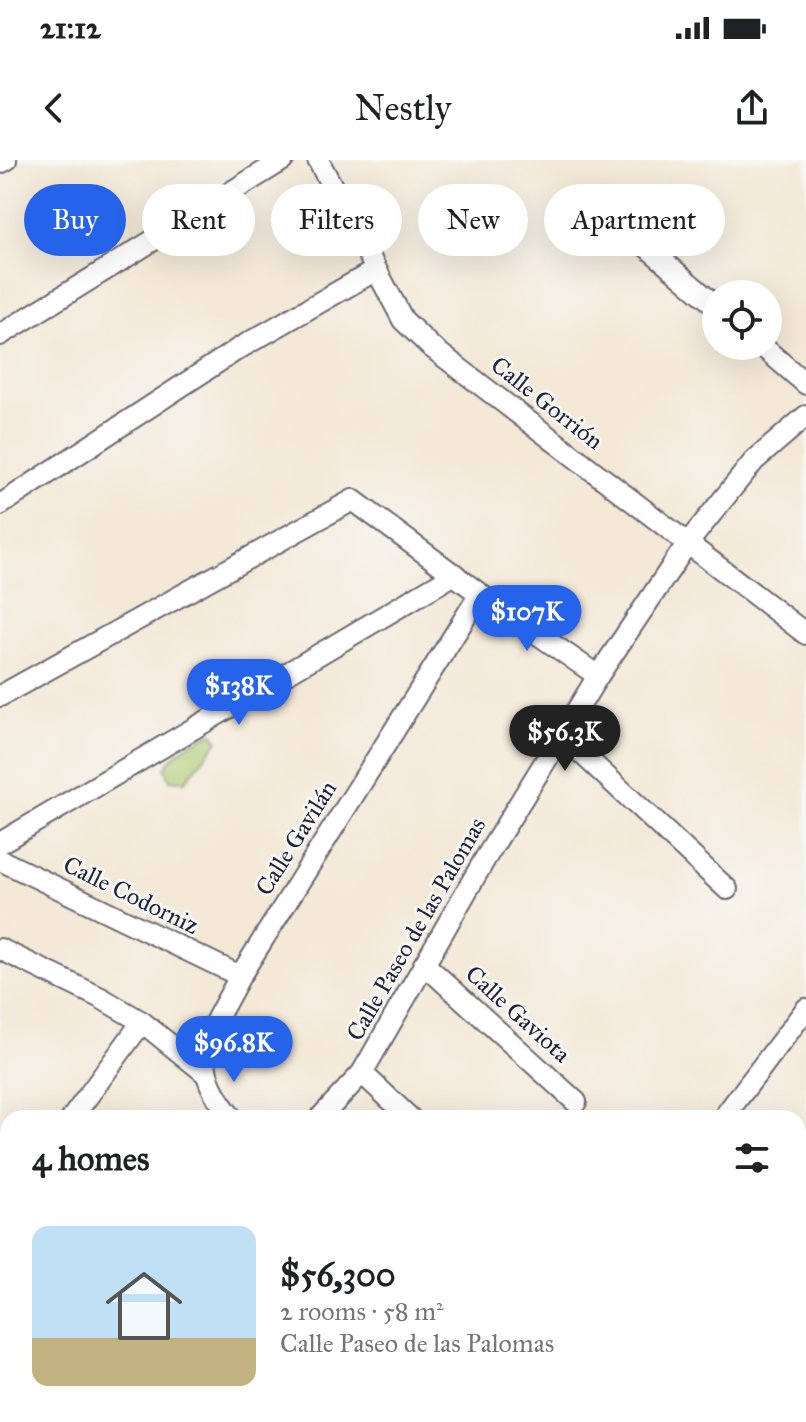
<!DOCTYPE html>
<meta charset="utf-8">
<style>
body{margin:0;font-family:"IM FELL Great Primer",serif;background:#f6f6f6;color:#202124;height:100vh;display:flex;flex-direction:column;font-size:30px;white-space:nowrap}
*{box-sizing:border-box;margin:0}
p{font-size:26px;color:#757577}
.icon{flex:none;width:44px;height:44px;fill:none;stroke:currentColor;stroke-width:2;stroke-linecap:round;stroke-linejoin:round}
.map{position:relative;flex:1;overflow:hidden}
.details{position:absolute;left:0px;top:950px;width:806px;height:312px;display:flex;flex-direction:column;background:#fff;border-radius:24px 24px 0 0;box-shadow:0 8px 32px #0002}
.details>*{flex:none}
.top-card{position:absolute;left:24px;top:24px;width:758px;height:72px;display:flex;gap:16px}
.tools{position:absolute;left:702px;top:120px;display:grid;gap:16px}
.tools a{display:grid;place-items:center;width:80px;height:80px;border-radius:50%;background:#fff;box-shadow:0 8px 32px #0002;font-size:40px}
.price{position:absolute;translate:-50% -68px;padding:0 18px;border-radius:28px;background:#2563eb;color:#fff;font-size:26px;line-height:52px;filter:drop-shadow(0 2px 4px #0008)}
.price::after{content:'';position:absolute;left:50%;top:48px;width:24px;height:18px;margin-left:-12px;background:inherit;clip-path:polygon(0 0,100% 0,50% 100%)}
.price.selected{background:#222;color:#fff}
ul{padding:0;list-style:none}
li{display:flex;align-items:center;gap:24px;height:200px;padding:0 32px}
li+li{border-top:2px solid #e0e0e0}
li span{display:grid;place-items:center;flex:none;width:224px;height:160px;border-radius:16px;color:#555}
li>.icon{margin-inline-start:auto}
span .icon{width:96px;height:96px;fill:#fffc;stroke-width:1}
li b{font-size:34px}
h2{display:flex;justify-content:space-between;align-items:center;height:96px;padding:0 32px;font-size:34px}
.chip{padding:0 28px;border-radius:36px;background:#fff;box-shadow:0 8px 32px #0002;font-size:28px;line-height:72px}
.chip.selected{background:#2563eb;color:#fff}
.status{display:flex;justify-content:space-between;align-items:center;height:56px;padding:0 40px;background:#fff;direction:ltr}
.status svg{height:22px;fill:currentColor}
header{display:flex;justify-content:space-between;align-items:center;height:104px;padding:0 32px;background:#fff;font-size:36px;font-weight:600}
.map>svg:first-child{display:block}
.green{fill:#adcb72;stroke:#687656;stroke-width:2}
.building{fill:#d5a7d3}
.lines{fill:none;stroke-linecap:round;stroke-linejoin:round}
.minor-casing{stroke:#6c6771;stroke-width:24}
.minor{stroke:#fff;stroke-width:20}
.labels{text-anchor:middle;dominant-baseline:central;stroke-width:6;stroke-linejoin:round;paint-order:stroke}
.street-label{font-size:24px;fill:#22223b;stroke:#f6f6f2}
</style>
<div class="status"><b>21:12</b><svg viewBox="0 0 49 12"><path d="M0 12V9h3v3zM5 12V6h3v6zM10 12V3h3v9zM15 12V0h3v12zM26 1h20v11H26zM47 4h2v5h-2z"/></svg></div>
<header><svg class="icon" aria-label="back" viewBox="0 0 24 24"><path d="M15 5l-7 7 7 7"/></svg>Nestly<svg class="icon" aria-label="share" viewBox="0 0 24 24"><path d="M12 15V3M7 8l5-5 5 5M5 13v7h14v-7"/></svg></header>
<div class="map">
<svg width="806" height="1262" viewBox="0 0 806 1262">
<rect width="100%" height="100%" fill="#f6f6f2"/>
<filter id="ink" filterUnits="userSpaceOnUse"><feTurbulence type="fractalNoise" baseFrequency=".0125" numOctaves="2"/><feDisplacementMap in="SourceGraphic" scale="16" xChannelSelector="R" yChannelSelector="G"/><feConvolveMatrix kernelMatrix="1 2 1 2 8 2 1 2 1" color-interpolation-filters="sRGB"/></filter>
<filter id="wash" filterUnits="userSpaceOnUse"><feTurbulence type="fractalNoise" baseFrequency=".006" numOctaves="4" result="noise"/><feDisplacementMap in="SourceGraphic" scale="32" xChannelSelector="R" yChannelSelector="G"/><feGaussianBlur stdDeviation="1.8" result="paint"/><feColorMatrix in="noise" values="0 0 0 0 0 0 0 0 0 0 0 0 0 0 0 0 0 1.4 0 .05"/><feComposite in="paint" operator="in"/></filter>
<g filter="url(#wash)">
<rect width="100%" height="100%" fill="#f4e8d6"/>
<path class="green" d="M214,573L218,581L185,621L170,620L165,608C174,592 197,578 214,573Z"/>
<g id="blocks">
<g class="building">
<path d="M8,1091V1115L0,1110V1103Z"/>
<path d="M0,1118L8,1124V1169L0,1163Z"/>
<path d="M0,1175L8,1180V1220L0,1215Z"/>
<path d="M0,1224L8,1230V1246L0,1257Z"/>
</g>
</g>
</g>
<g filter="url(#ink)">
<use href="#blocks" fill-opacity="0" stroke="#6c6771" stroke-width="2"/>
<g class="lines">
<g class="minor-casing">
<g id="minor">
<path d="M318,0L403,160L430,186L806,474"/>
<path d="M0,3L6,0"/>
<path d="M599,46L716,146"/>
<path d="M0,175L283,0"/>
<path d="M762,186L806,224"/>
<path d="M0,345L238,189L376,110"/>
<path d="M0,536L353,340L480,434L598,516"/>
<path d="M562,575L727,729"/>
<path d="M0,683L455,414"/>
<path d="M0,700L240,816"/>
<path d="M0,789L101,838L142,862"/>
<path d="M424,804L576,942"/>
<path d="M362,913L410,958"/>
<path d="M72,958L142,862L204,912"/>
<path d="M232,958C183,899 210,874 240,816L480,434"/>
<path d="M320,958L362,913L485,699L598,516L687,384L754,301L806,256"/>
<path d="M723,958L806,849"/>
<path d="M798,1047L806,1037"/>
<path d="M34,1262L39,1254"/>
<path d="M296,1262L303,1254"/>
<path d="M494,1262L500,1254"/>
<path d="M633,1262L639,1254"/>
<path d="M799,1262L806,1253"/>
</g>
</g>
<use href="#minor" class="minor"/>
</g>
</g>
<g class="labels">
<g class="street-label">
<text transform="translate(547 243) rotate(38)">Calle Gorrión</text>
<text transform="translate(296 678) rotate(-58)">Calle Gavilán</text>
<text transform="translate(131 735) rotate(26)">Calle Codorniz</text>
<text transform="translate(416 769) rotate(-60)">Calle Paseo de las Palomas</text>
<text transform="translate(518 854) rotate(42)">Calle Gaviota</text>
</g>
</g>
</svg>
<div class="tools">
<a><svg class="icon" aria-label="locate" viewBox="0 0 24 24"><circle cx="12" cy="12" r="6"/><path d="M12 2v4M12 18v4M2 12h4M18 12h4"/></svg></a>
</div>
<b class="price" style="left:527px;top:493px">$107K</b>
<b class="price" style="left:239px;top:567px">$138K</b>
<b class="price selected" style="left:565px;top:613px">$56.3K</b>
<b class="price" style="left:234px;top:924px">$96.8K</b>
<div class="top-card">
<a class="chip selected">Buy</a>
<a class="chip">Rent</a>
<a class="chip">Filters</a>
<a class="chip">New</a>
<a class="chip">Apartment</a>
</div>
<section class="details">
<h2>4 homes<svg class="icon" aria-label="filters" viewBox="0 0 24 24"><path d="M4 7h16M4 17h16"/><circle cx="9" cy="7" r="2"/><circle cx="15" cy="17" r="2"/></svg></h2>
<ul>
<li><span style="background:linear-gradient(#bfe0f5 70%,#c2b280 0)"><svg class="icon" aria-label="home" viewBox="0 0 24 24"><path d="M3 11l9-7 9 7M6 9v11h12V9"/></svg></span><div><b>$56,300</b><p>2 rooms · 58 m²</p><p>Calle Paseo de las Palomas</p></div></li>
</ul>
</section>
</div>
